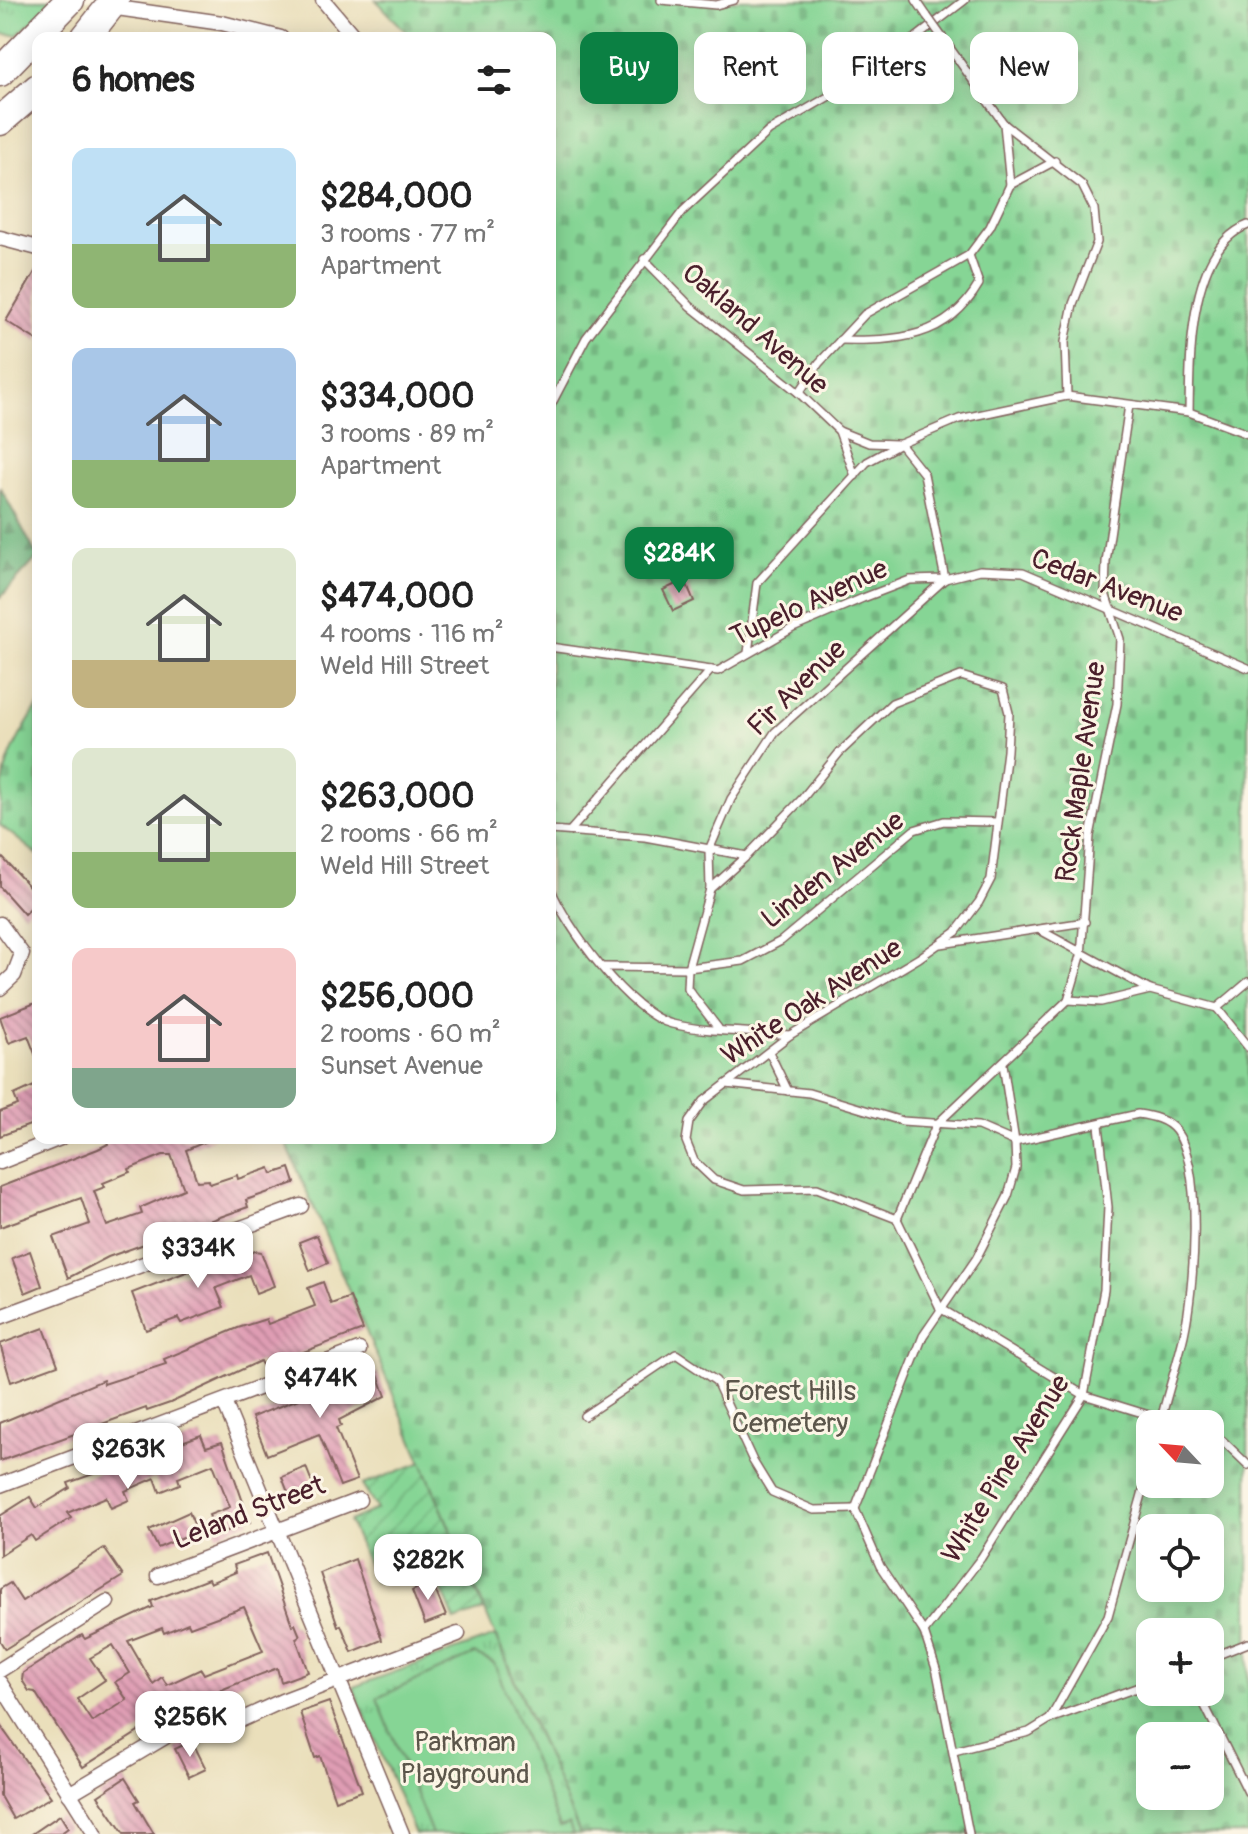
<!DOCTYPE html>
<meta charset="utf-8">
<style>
body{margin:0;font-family:Pangolin,sans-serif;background:#f6f6f6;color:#222;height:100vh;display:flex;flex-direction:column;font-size:30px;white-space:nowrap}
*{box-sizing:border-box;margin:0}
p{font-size:26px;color:#767676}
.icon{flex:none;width:44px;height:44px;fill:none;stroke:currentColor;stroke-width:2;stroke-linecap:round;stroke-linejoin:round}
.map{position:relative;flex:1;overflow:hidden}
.details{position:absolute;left:32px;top:32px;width:524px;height:1112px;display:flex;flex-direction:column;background:#fff;border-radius:16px;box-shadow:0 4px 20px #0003}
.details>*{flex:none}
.top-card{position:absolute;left:580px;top:32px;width:548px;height:72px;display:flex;gap:16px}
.needle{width:52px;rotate:296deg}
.tools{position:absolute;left:1136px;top:1410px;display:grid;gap:16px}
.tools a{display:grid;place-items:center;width:88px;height:88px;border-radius:16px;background:#fff;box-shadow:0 4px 20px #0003;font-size:40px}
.price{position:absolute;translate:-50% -68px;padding:0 18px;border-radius:16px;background:#fff;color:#222;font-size:26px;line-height:52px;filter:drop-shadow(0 2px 4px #0008)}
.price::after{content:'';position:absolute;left:50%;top:48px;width:24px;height:18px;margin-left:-12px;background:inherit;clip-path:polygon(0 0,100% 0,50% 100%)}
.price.selected{background:#0b8043;color:#fff}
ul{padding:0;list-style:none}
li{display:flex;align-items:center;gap:24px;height:200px;padding:0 40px}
li span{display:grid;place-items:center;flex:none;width:224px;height:160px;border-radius:16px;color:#555}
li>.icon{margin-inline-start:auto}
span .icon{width:96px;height:96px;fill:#fffc;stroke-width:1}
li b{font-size:34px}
h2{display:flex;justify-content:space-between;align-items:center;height:96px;padding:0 40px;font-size:34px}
.chip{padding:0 28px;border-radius:16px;background:#fff;box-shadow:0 4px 20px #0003;font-size:28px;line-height:72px}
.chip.selected{background:#0b8043;color:#fff}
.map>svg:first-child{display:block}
.forest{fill:url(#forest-firs);stroke:#5b6a54;stroke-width:2}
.cemetery{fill:url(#cemetery-stones);stroke:#687a60;stroke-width:2;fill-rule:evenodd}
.park{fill:url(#park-tufts);stroke:#687a60;stroke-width:2}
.garden{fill:url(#garden-furrows);stroke:#687a60;stroke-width:2}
.pitch{fill:#86d595;stroke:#687a60;stroke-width:2}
.building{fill:url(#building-back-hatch);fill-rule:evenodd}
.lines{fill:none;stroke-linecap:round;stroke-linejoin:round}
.lane-casing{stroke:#82625d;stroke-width:10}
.street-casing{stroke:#82625d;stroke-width:17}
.highway-casing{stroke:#82625d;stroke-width:31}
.lane{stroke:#fff;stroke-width:7}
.street{stroke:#fff;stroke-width:14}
.highway{stroke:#fff;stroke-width:28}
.lane-bridge-casing{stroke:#82625d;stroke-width:10;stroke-linecap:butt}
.lane-bridge{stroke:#fff;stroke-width:7}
.labels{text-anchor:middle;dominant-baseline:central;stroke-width:6;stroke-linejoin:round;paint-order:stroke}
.street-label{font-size:28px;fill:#4a1f2b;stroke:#fcf5e5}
.park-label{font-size:28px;fill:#5c564b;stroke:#fcf5e5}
</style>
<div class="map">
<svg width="1248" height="1834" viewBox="0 0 1248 1834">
<defs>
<pattern id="forest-firs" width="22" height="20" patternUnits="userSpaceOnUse" patternTransform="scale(2)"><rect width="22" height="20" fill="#6cb67e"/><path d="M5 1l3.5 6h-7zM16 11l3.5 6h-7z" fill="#5b9367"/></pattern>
<pattern id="cemetery-stones" width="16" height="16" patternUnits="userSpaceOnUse" patternTransform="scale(2)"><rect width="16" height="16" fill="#86d595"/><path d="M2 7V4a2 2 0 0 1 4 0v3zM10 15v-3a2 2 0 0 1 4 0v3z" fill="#75b681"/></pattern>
<pattern id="park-tufts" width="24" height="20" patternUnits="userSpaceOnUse" patternTransform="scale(2)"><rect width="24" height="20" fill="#86d595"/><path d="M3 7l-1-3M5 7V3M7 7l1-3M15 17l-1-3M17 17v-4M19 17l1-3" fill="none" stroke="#75b681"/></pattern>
<pattern id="garden-furrows" width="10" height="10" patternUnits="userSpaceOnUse" patternTransform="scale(2)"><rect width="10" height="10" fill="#86d595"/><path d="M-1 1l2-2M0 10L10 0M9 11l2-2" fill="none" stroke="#75b681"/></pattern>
<pattern id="building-back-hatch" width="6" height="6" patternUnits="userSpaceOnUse" patternTransform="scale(2)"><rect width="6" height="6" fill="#df9db4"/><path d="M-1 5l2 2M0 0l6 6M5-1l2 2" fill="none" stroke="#b77f93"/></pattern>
</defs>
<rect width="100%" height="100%" fill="#fcf5e5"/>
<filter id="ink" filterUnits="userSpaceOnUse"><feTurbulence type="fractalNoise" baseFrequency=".0125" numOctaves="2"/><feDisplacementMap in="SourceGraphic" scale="16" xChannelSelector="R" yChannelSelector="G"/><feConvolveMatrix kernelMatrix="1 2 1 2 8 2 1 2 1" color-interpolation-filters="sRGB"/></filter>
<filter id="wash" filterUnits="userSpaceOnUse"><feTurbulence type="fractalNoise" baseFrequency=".006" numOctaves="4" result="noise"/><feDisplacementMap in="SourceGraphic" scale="32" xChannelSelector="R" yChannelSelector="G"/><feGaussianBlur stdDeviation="1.8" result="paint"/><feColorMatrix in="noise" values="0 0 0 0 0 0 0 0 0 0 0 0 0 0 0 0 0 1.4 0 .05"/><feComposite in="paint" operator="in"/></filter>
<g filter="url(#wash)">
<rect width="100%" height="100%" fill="#eadfbb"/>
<path class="forest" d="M0,487L38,557L0,598Z"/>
<g class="cemetery">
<path d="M376,0H1248V1834H580L284,1138H550V38H412ZM1150,1424H1210V1484H1150ZM1150,1528H1210V1588H1150ZM1150,1632H1210V1692H1150ZM1150,1736H1210V1796H1150Z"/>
<path d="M38,706V855L0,825C0,770 9,751 38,706Z"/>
</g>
<g class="park">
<path d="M0,0H57L17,35L0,34Z"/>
<path d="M495,1636L580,1834H415L353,1687Z"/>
</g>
<path class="garden" d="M422,1462L484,1610L455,1621L429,1558L375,1582L349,1521L377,1509L362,1485Z"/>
<path class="pitch" d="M474,1654L494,1663L560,1827L569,1824L573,1834H432L377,1698Z"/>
<g id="blocks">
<g class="building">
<path d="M38,267V341L6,321Z"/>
<path d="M685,580L694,601L673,611L663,590Z"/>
<path d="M0,855L38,896V901L24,914L0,887Z"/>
<path d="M38,1002V1059H37L28,1036L9,1043L0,1017Z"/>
<path d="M34,1086L38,1122L0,1136V1112L18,1105L14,1095Z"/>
<path d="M106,1138H214L186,1150L197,1181L209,1180L210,1184L237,1175L238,1179L270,1168L272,1174L290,1168L295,1183L246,1200L248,1207L108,1257L68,1278L53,1237L90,1224L81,1198L0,1227V1187L98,1149L108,1144ZM163,1155H171L184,1189L140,1208L142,1214L107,1226L94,1191L105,1187L103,1183L130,1172L129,1169Z"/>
<path d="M317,1235L328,1263L310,1271L299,1242Z"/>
<path d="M30,1251L42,1286L25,1293L12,1258Z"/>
<path d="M255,1251L261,1252L274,1286L256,1293L249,1275L216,1288L224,1307L181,1323L178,1318L146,1330L132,1293L207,1264L229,1257L231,1261Z"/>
<path d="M323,1282L331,1304L350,1297L363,1330L263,1367L260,1361L170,1403L147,1411L146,1408L0,1461V1423L103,1380L104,1384L166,1364L164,1359L238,1328L266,1319L268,1324L315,1306L308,1288Z"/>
<path d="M44,1328L58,1365L11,1382L0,1344Z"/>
<path d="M377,1372L386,1396L339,1420L341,1426L336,1428L357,1480L340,1486L319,1434L267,1455L252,1417L352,1378L353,1382Z"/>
<path d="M201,1435L206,1447L222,1442L250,1522L217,1535L209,1515L230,1507L213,1464L178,1478L180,1484L160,1492L155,1478L125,1491L129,1500L111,1508L106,1497L67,1513L71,1518L35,1541L31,1535L0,1555V1516L30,1497L37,1508L70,1488L68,1483Z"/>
<path d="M306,1467L315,1490L291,1500L282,1477Z"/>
<path d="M189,1512L197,1531L158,1548L149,1530Z"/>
<path d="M104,1548L123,1576L5,1649L0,1641V1589L10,1583L22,1601Z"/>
<path d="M267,1553L292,1625L295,1624L300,1636L296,1638L308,1672L281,1682L277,1668L213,1693L216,1701L176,1720L172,1713L162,1717L83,1767L35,1692L29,1691L22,1680L23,1673L82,1635L85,1639L153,1607L151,1601L208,1579L210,1583L236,1572L234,1565ZM244,1607L263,1651L204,1674L201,1669L167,1685L162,1677L153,1684L128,1641L162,1628L164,1633L188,1623L190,1627ZM113,1645L130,1673L115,1682L127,1700L92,1722L77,1699L105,1680L90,1658Z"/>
<path d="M355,1559L382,1640L352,1652L341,1625L338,1626L320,1573Z"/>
<path d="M426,1581L427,1584L432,1582L446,1616L425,1624L412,1591L416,1589L414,1585Z"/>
<path d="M329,1702L362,1791L335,1800L320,1756L315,1758L300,1712Z"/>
<path d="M0,1725L51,1797L13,1819L0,1796Z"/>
<path d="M192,1741L206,1769L189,1777L175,1749Z"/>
<path d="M125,1778L139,1800L135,1802L154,1834H124L98,1796Z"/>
<path d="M60,1815L68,1828L60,1834H32Z"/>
</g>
</g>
</g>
<g filter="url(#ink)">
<use href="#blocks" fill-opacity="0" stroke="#82625d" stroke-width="2"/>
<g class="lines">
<g class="lane-casing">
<g id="lane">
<path d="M661,0L716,5L734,0"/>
<path d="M916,0L927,16"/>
<path d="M942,37L1004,124L1082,185L1094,209L1097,242L1073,304L1065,342L1067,396"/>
<path d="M1004,124L1010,185"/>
<path d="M644,259L690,306L799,393L839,431L869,443L897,444"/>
<path d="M840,340C897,341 947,339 979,284L969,255"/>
<path d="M799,393L819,363L865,314L969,255L990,227L1010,185L1055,161"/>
<path d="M550,407L586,338L683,211L769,131L871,72L965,0"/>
<path d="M1189,412C1190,359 1188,248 1248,225"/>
<path d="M839,431L855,476"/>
<path d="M900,444L924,474L945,579"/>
<path d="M550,647L718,671L793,628L863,598L910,580L945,579L980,570L1023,572L1248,668"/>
<path d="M748,653L757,583L867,462L900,444L959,419L1067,396L1189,412L1248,434"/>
<path d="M550,830L645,837L747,856"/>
<path d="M570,831L711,670"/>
<path d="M550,887C565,926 630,1014 672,1024C709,1033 752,1031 790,1035"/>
<path d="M710,889L747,856L802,799L839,753L892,703L961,676L1003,689L1009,713L1007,751L991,879L979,902L956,932L919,958L790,1035L704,1101L689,1122L686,1141L694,1161L714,1180L744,1190L817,1188L897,1219L940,1308"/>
<path d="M1040,930L1150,990"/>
<path d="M941,944L1085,922"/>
<path d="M604,967L688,968L743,961L781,941L914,830L944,821L997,822"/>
<path d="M1068,1000L1101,1002L1150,990L1217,1008"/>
<path d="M1217,1008L1248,1047"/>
<path d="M1217,1008L1248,982"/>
<path d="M718,1028L687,988L688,968L710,889L709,850L731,799L775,732L945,579"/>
<path d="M769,1052L788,1091"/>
<path d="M726,1084L809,1093L902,1121L978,1126L1015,1142L1138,1114C1151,1116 1167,1119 1176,1131C1204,1168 1194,1290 1184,1335C1177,1365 1167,1394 1160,1424"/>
<path d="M897,1219L936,1125L1068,1000L1081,956L1090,836L1117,704L1120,639L1105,593L1106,562L1129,405"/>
<path d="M940,1308L1084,1395L1178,1424"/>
<path d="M584,1416L676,1354L716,1381L753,1461L772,1492L814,1510L855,1509"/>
<path d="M1210,1435L1222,1440L1248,1465"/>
<path d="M924,1632L981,1558L1084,1395L1104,1290L1108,1207L1099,1125"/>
<path d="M1210,1658L1248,1643"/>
<path d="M1198,1692L1248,1792"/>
<path d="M1050,1719L1108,1616L1150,1466"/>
<path d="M954,1751L1029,1732L1050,1719L1150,1683"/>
<path d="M969,1834L937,1672L924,1632L880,1566L855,1509L923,1336L976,1259L1008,1196L1016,1168L1015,1142L1003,1064"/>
</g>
</g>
<g class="street-casing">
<g id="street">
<path d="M323,0L355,38"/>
<path d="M110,7L222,23L281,38"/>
<path d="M0,238L38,248"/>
<path d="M0,924L22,954L14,975L0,988"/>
<path d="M0,1162L60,1138"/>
<path d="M0,1317L301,1206"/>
<path d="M224,1402L402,1834"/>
<path d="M0,1485L359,1350"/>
<path d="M158,1576L359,1500"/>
<path d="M0,1670L107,1602"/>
<path d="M0,1683L95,1834"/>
<path d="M234,1723L282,1701L458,1634"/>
<path d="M69,1794L165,1737"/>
</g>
</g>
<g class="highway-casing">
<g id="highway">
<path d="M85,38L115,0"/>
<path d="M0,72L70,0"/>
<path d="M0,121L38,88"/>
</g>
</g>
<use href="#lane" class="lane"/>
<use href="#street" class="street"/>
<use href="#highway" class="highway"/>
<g class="lane-bridge-casing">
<path id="lane-bridge" d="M927,16L942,37"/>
</g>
<use href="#lane-bridge" class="lane-bridge"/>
</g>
</g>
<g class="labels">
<g class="street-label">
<text transform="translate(755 329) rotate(41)">Oakland Avenue</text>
<text transform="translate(1107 586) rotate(21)">Cedar Avenue</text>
<text transform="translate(809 603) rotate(-25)">Tupelo Avenue</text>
<text transform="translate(797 688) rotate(-44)">Fir Avenue</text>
<text transform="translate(1081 772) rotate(-82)">Rock Maple Avenue</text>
<text transform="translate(833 870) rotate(-38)">Linden Avenue</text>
<text transform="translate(812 1002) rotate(-33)">White Oak Avenue</text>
<text transform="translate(1006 1469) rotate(-58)">White Pine Avenue</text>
<text transform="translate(249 1513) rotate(-21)">Leland Street</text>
</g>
<g class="park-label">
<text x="790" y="1391">Forest Hills<tspan x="790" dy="32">Cemetery</tspan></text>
<text x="465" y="1742">Parkman<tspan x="465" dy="32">Playground</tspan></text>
</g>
</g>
</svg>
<div class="tools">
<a><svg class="needle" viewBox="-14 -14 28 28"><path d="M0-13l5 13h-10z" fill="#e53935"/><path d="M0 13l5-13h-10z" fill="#767676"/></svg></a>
<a><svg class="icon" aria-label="locate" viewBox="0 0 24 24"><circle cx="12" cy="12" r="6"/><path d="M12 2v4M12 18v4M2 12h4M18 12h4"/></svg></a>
<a>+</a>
<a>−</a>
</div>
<b class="price selected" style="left:679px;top:595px">$284K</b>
<b class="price" style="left:198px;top:1290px">$334K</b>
<b class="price" style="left:320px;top:1420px">$474K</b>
<b class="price" style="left:128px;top:1491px">$263K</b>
<b class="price" style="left:428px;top:1602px">$282K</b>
<b class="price" style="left:190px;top:1759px">$256K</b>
<div class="top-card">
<a class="chip selected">Buy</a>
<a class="chip">Rent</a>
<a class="chip">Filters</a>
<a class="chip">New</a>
</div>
<section class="details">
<h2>6 homes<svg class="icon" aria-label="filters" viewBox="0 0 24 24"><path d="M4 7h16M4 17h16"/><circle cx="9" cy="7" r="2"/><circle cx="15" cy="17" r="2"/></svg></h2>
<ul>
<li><span style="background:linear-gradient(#bfe0f5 60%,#8fb573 0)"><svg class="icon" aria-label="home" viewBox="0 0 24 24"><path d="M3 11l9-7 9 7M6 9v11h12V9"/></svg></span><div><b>$284,000</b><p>3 rooms · 77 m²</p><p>Apartment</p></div></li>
<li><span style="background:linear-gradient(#a9c7e8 70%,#8fb573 0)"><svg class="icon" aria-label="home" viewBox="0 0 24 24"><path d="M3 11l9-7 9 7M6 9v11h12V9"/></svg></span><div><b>$334,000</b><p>3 rooms · 89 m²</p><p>Apartment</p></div></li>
<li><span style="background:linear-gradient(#dfe7d0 70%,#c2b280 0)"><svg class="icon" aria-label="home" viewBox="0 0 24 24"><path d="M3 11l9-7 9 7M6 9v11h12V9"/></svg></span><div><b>$474,000</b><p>4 rooms · 116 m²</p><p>Weld Hill Street</p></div></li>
<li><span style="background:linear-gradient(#dfe7d0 65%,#8fb573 0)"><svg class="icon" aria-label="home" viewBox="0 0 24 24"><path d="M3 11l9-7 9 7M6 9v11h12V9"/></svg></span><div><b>$263,000</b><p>2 rooms · 66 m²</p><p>Weld Hill Street</p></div></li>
<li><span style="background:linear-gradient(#f6c9c9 75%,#7fa58c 0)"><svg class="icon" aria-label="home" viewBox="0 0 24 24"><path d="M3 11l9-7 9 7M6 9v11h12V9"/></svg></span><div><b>$256,000</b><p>2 rooms · 60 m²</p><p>Sunset Avenue</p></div></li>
</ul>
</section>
</div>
